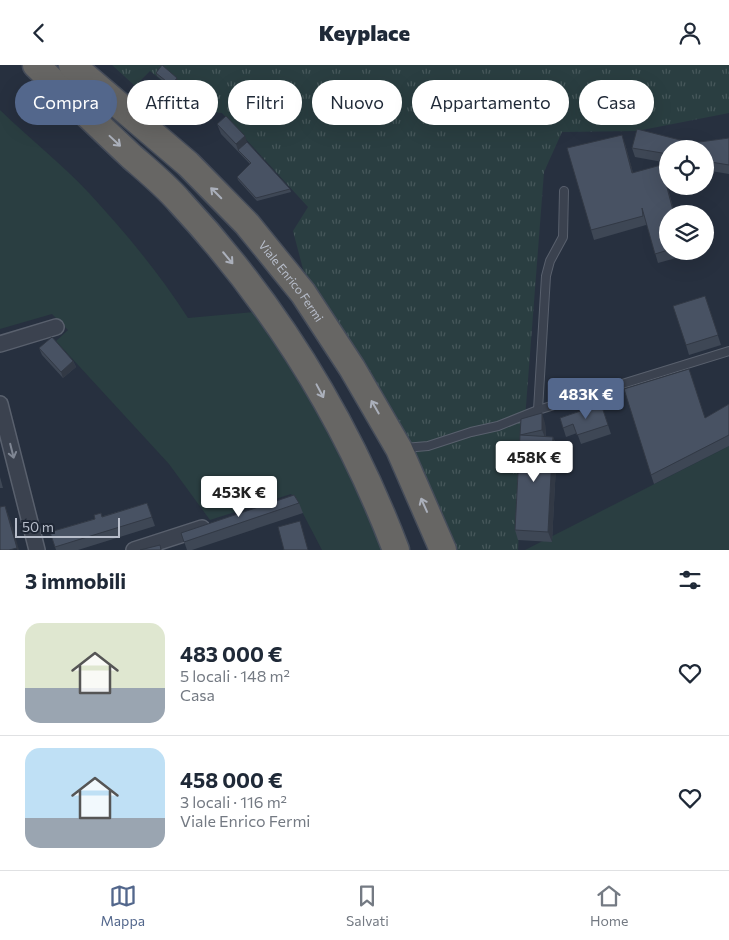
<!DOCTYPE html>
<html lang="it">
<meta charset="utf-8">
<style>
body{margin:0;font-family:Commissioner,sans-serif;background:#f6f6f7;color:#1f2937;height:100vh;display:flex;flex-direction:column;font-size:19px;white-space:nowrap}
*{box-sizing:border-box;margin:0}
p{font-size:16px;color:#747a83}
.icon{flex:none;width:28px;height:28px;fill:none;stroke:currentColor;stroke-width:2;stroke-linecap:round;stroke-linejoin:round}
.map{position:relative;height:485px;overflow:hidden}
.drawer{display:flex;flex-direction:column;background:#fff;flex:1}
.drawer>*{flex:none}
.top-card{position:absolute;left:15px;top:15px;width:700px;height:45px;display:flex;gap:10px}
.tools{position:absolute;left:659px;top:75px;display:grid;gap:10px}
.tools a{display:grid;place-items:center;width:55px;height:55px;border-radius:50%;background:#fff;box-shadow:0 5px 20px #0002;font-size:25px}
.scale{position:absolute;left:15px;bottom:12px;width:105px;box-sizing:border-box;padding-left:5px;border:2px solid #b7bdca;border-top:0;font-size:14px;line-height:18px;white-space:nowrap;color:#b7bdca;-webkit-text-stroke:4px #1f2735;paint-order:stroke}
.price{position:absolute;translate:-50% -42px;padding:0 11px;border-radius:5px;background:#fff;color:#222;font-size:16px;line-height:32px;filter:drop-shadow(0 1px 2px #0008)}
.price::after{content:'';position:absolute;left:50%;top:30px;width:15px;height:11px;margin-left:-8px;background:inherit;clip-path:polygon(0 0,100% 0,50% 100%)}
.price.current{background:#53678c;color:#fff}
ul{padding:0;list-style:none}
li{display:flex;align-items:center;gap:15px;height:125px;padding:0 25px}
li+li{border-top:1px solid #e0e1e3}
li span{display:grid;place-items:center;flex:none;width:140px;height:100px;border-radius:15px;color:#555}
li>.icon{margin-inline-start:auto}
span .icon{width:60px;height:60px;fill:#fffc;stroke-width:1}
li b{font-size:21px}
h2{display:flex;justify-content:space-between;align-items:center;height:60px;padding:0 25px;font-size:21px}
.pill{padding:0 18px;border-radius:22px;background:#fff;box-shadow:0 5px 20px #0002;font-size:18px;line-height:45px}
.pill.current{background:#53678c;color:#fff}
header{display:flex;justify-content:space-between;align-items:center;height:65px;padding:0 25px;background:#fff;font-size:22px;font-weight:800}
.dock{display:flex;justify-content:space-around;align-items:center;height:70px;border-top:1px solid #e0e1e3;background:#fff;font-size:14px;color:#747a83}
.dock a{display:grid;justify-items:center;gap:2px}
.dock .current{color:#53678c}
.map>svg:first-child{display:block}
.green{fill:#2a3e41}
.park{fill:url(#park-tufts)}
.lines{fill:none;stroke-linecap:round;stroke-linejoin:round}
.service-casing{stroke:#59606d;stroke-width:10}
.minor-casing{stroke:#59606d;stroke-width:18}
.trunk-casing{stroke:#464d5a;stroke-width:29}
.service{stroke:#3b424f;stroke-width:8}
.minor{stroke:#3b424f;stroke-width:15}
.trunk{stroke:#676664;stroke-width:26}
.wall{fill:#3e4755}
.shaded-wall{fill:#323945}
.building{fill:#485263;stroke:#323945}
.oneway{stroke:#abb0bb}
.oneway2{stroke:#7f8693}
.labels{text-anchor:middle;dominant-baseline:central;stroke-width:4;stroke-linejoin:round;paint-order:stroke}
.street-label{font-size:12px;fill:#b7bdca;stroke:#1f2735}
</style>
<header><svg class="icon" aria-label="back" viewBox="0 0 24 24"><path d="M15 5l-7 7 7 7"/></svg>Keyplace<svg class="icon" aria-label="person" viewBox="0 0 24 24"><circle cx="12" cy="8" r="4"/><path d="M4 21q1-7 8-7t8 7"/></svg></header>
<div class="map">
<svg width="729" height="485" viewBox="0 0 729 485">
<defs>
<pattern id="park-tufts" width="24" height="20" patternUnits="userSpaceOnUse" patternTransform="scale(1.25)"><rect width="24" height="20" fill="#2a3e41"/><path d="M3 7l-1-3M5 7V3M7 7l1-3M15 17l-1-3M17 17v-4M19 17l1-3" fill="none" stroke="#47585b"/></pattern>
</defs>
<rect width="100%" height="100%" fill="#27303f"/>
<g class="green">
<path d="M0,45C29,73 62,99 89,128C125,167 159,208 188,253L254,247L305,326L339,385L384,485H322L298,439L291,429L210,455L169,399L56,276L68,265L52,249L0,264Z"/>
<path d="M729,381V485H525Z"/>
</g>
<path class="park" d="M112,0H729V48L637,66L562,67L544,107L523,380L518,485H457L397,358L303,204L293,166L308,142L222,48L213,47L198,27L172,24L150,6L135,21Z"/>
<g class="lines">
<g class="service-casing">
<g id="service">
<path d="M538,345L546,211L550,196L563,172L564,126"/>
<path d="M404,383L428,381L471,367L498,361L538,345L729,286"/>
</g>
</g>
<g class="minor-casing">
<g id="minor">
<path d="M0,279L56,262"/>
<path d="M0,339L37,485"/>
<path d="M134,485L202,463"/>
</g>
</g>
<g class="trunk-casing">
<g id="trunk">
<path d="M36,0C68,31 100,62 132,92C148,106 165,120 179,136C273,237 347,356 396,485"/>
<path id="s1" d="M72,0L188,99L247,159L303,228L352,303L399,384L443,485"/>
</g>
</g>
<use href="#service" class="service"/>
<use href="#minor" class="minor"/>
<use href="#trunk" class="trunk"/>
</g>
<g class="wall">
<path d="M156,8L178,16L172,24L157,11Z"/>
<path d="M201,35L200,53L184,52L183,49Z"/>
<path d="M217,59L247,77L290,124L291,127L257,136L238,115L237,112L250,99L221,69Z"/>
<path d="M729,73V109L705,105V84H668V98L635,92L632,83L692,78Z"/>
<path d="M625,79L633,108L664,110L675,149H668V186H686L687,190L658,198L646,157V160L594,175L591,165Z"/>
<path d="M705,231L721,280L689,290L686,280Z"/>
<path d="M39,283L73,296L76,302L63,313L42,290Z"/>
<path d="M601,339L611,369L581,379L577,368L566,372L560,353Z"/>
<path d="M729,339V381L654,419L651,410L705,353Z"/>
<path d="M521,354L545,358L546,372H553L557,381L552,477L518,475L515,465Z"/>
<path d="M0,412L3,423H0Z"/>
<path d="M147,438L155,461L78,485H56L50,467Z"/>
<path d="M299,438L303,448L192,485H187L181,468Z"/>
</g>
<g class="shaded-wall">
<path d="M177,13L178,16L172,24L171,20Z"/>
<path d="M200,32L201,35L200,53L199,50Z"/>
<path d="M622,70L625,79L636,118L632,108Z"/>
<path d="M245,71L248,80L238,85L236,79Z"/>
<path d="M661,100L664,110L675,149H674Z"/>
<path d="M73,296L76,302L63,313L61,307Z"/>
<path d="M542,348L545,358L546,375L542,365Z"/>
<path d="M553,372L557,381L552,477L548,467Z"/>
<path d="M5,441L11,457L19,485H17Z"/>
</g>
<g class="building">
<path d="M162,0L177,13L171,20L156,8Z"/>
<path d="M183,31L200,32L199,50L183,49Z"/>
<path d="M226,51L245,71L236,79L217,59Z"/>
<path d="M637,64L692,78L729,73V100L705,96V84H668V89L632,83Z"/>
<path d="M622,70L632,108L661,100L674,149H668V185L655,189L642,143L643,151L591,165L567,83Z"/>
<path d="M247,77L290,124L256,133L237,112L251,98L238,85Z"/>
<path d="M705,231L718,270L686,280L673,241Z"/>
<path d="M52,272L73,296L61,307L39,283Z"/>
<path d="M689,304L705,353L729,339V370L651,410L624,324Z"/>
<path d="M601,339L608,360L577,370L573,359L563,363L560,353Z"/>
<path d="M542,348V365L520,370L521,354Z"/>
<path d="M520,370L553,372L548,467L515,465Z"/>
<path d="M294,430L299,438L184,477L181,468Z"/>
<path d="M147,438L152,452L55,482L50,467L95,454L94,450L101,448L102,452Z"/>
<path d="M5,441L17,483L9,485H0V442Z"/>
<path d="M300,456L308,485H284L278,462Z"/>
<path d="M160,480L161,485H140Z"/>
</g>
<defs><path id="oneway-shaft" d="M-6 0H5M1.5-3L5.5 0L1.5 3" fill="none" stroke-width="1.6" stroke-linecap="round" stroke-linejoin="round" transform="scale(1.25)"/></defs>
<g class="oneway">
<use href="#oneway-shaft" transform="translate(115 76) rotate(43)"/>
<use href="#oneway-shaft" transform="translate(216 128) rotate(-135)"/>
<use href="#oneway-shaft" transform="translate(228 193) rotate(50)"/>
<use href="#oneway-shaft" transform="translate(320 326) rotate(62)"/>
<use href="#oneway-shaft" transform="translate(375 342) rotate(-120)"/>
<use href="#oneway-shaft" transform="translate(424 440) rotate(-114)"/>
</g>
<use class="oneway2" href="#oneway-shaft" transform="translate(12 386) rotate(76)"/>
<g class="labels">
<g class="street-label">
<text stroke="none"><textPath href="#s1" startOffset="309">Viale Enrico Fermi</textPath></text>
</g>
</g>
</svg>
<div class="tools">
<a><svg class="icon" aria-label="locate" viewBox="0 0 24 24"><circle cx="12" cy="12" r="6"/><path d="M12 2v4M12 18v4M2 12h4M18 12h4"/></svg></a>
<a><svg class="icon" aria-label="layers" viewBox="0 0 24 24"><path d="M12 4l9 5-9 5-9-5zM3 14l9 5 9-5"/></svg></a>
</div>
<div class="scale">50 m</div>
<b class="price current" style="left:586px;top:355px">483K €</b>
<b class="price" style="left:534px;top:418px">458K €</b>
<b class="price" style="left:239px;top:453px">453K €</b>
<div class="top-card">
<a class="pill current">Compra</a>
<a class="pill">Affitta</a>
<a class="pill">Filtri</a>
<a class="pill">Nuovo</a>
<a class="pill">Appartamento</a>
<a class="pill">Casa</a>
</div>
</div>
<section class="drawer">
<h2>3 immobili<svg class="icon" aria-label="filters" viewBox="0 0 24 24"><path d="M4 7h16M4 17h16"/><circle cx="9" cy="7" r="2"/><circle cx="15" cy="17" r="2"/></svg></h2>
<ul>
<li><span style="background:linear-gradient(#dfe7d0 65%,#9aa5b1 0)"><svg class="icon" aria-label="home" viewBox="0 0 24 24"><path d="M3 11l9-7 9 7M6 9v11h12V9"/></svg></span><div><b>483 000 €</b><p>5 locali · 148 m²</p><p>Casa</p></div><svg class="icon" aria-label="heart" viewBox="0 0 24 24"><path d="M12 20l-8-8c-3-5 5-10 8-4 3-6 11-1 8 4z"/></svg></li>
<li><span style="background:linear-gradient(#bfe0f5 70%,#9aa5b1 0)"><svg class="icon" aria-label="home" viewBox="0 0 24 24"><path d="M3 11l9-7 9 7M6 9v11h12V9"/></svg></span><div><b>458 000 €</b><p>3 locali · 116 m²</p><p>Viale Enrico Fermi</p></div><svg class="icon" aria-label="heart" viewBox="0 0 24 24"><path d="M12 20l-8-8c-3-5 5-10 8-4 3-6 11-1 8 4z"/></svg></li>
</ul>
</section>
<nav class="dock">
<a class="current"><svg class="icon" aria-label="map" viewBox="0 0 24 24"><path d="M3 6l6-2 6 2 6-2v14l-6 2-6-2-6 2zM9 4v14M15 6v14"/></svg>Mappa</a>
<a><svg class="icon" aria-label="saved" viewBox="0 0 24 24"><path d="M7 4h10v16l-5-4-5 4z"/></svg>Salvati</a>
<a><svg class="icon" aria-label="home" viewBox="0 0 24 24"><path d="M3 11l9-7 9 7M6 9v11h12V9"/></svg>Home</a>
</nav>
